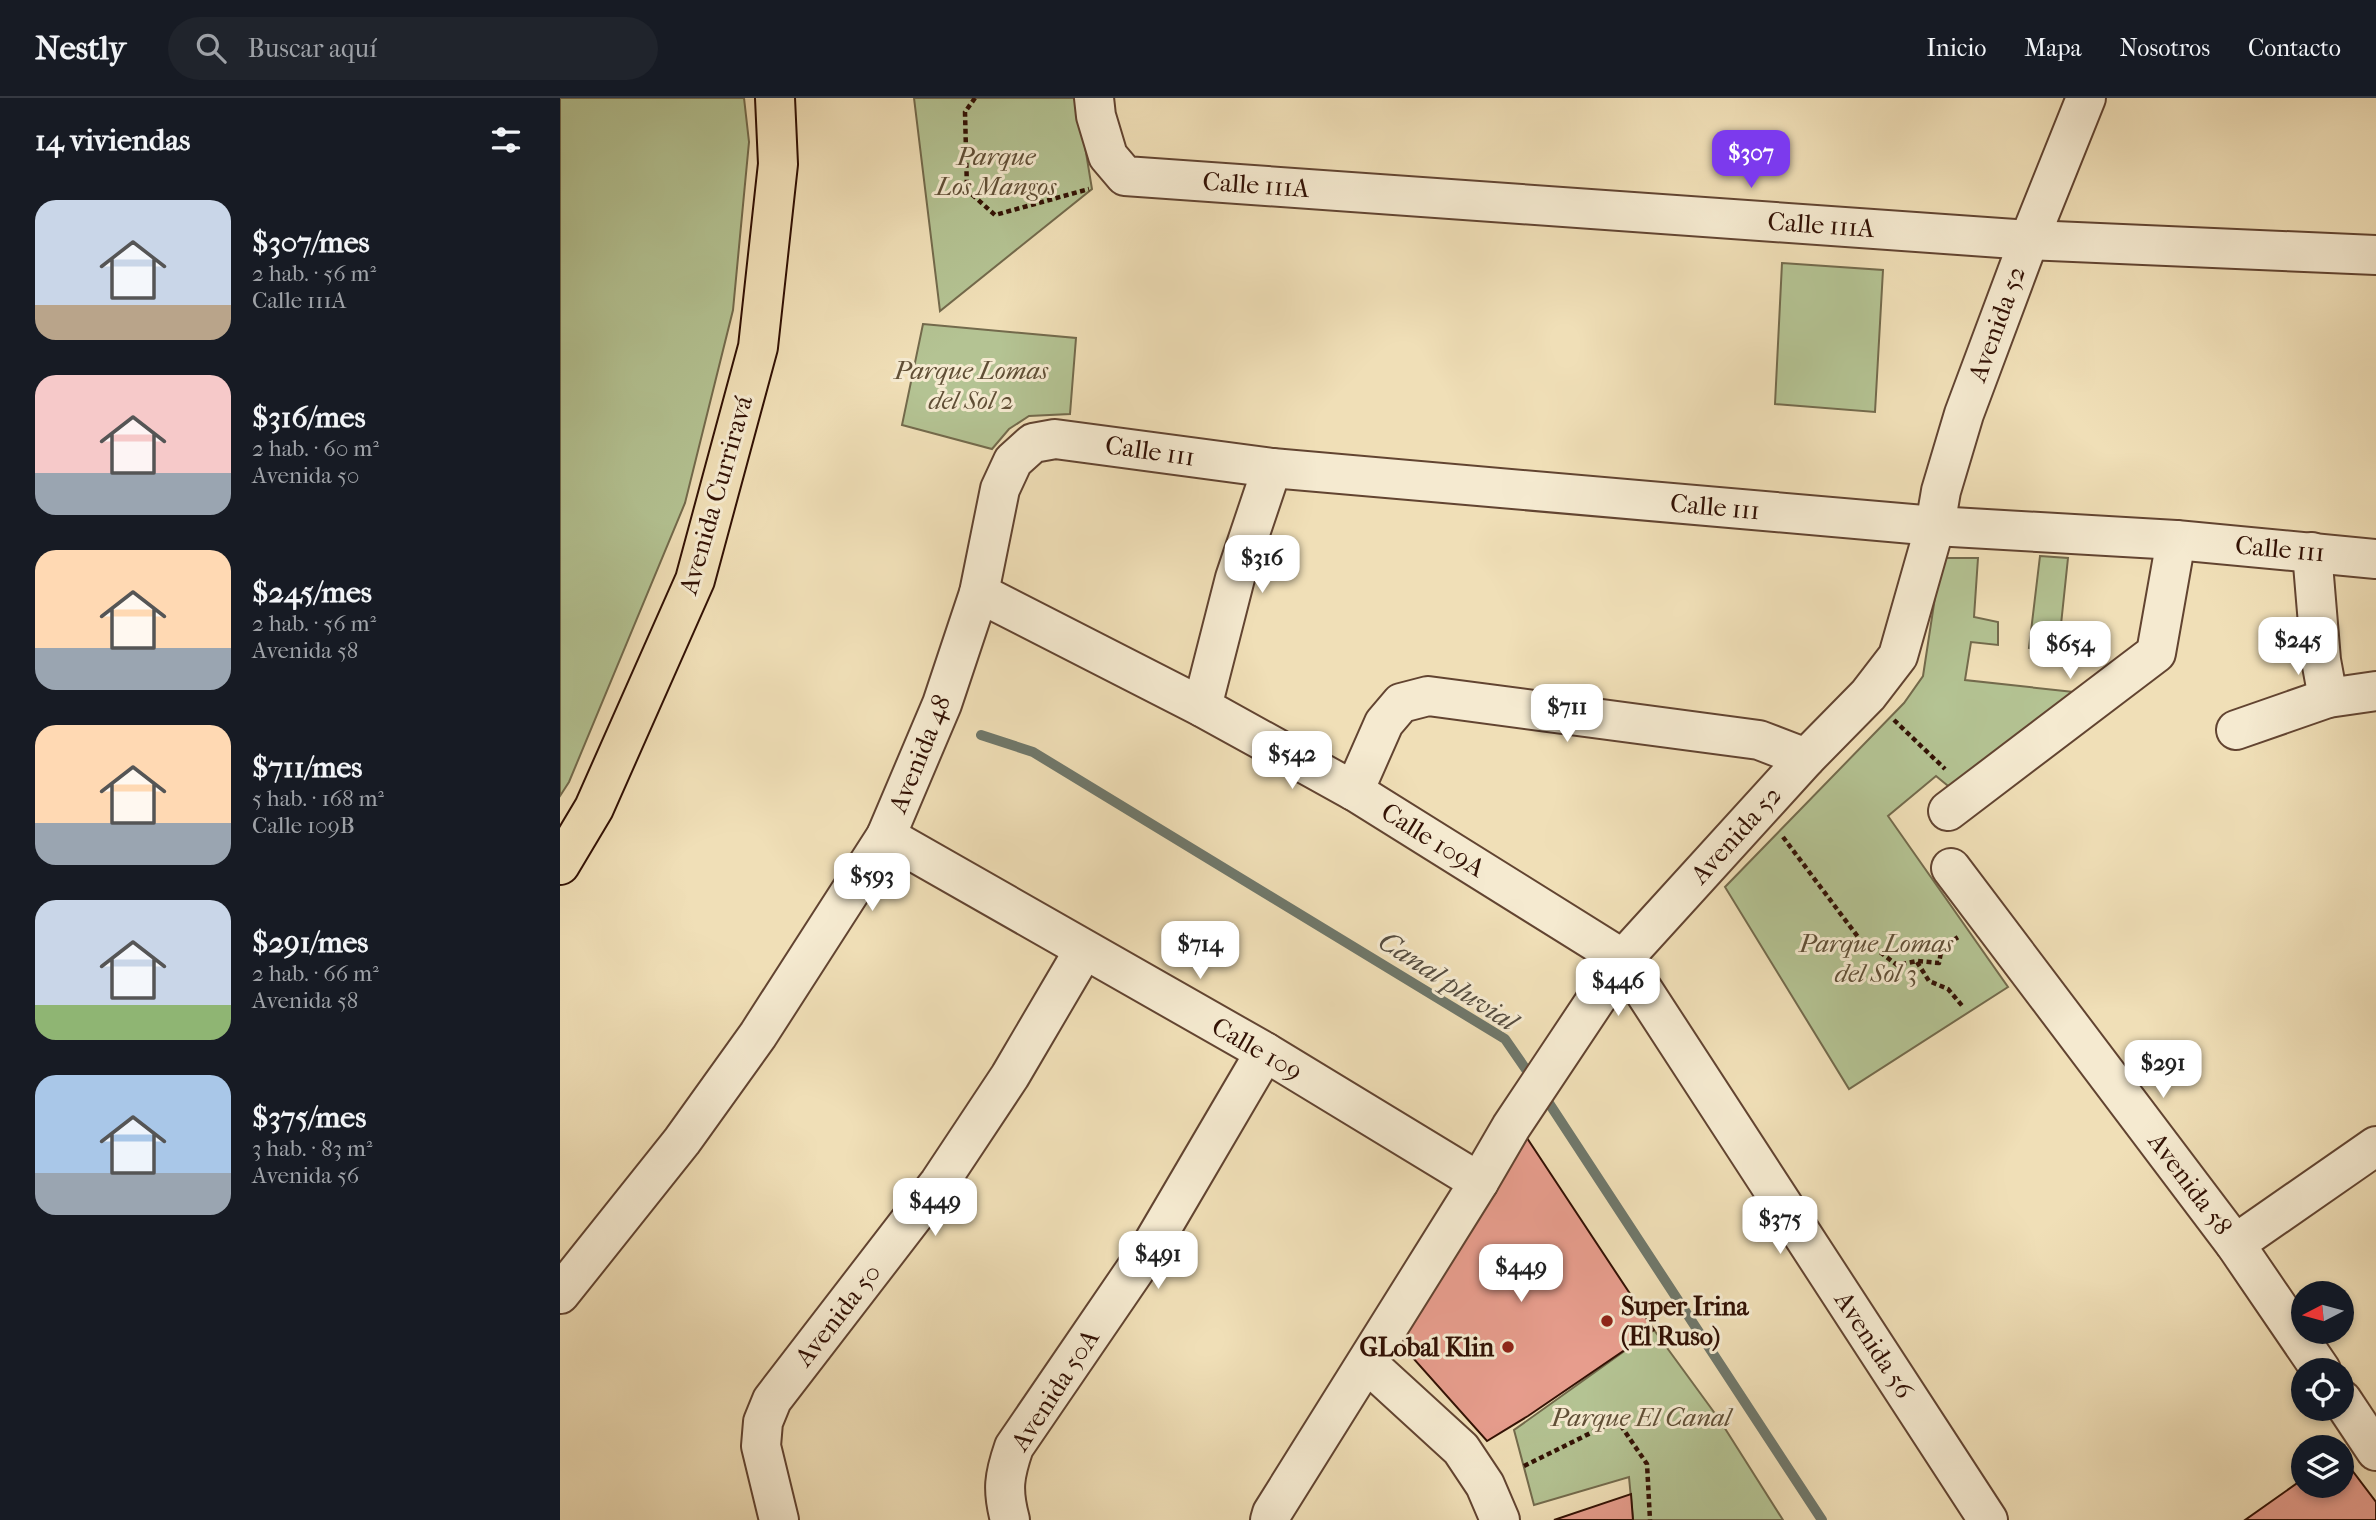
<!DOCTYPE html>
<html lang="es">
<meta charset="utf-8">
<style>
body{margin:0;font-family:"IM FELL French Canon",serif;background:#20242c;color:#f1f3f6;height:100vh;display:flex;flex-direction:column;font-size:26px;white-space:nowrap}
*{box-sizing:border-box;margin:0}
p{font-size:23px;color:#9ea1a6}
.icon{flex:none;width:38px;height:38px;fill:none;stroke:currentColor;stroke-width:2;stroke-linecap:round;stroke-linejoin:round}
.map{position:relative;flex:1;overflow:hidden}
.side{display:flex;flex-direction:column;background:#171b24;width:560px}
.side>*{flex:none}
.needle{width:46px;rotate:264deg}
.tools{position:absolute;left:1731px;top:1183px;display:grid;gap:14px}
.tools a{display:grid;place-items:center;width:63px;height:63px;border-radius:50%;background:#171b24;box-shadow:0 4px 10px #0003;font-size:35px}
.price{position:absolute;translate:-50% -60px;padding:0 16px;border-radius:14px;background:#fff;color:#222;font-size:23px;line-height:46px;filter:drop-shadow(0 2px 4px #0008)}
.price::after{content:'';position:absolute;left:50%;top:42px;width:21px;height:16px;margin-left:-10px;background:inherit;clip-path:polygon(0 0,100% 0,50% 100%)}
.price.current{background:#7c3aed;color:#fff}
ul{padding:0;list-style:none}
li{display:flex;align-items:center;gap:21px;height:175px;padding:0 35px}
li span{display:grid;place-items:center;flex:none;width:196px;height:140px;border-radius:21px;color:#555}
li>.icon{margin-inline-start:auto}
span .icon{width:84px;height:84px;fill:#fffc;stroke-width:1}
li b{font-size:30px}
h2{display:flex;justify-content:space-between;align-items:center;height:84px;padding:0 35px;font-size:30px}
header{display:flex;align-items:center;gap:42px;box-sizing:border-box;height:98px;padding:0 35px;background:#171b24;border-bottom:2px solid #363941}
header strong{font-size:33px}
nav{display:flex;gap:38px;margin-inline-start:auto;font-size:24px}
.search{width:490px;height:63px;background:#20242c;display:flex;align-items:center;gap:18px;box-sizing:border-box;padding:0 24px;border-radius:38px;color:#9ea1a6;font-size:26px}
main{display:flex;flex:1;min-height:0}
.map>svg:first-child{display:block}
.green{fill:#b4c393;stroke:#736a4c;stroke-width:2}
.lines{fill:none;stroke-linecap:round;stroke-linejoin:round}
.stream{stroke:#70786b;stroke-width:10}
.building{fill:#e79d8d;stroke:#321104;stroke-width:2}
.minor-casing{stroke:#624431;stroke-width:42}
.highway-casing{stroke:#321104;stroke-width:42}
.path{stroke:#321104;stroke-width:4.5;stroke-dasharray:5 3.5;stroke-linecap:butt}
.minor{stroke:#f5ead0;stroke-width:38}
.highway{stroke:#f0dfb7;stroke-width:38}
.poi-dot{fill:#8f2418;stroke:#f5ead0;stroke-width:2.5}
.labels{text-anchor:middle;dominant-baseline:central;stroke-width:6;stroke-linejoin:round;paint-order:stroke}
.park-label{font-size:26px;font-style:italic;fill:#604f36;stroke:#f5ead0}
.street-label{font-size:26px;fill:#321104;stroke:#f5ead0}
.poi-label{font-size:26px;font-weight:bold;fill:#321104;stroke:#f5ead0;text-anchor:start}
.water-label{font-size:28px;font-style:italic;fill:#564d40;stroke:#f5ead0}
</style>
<header>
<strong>Nestly</strong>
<div class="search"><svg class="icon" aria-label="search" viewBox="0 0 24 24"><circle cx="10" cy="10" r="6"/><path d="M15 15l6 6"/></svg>Buscar aquí</div>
<nav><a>Inicio</a><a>Mapa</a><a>Nosotros</a><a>Contacto</a></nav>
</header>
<main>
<section class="side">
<h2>14 viviendas<svg class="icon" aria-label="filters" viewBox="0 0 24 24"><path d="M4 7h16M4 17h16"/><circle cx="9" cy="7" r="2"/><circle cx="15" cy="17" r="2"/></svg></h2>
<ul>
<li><span style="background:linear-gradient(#c9d6e8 75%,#b9a48a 0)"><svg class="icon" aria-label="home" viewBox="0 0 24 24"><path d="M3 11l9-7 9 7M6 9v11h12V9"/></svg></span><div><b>$307/mes</b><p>2 hab. · 56 m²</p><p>Calle 111A</p></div></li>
<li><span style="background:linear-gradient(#f6c9c9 70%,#9aa5b1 0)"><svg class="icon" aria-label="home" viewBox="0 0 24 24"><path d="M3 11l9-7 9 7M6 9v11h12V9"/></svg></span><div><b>$316/mes</b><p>2 hab. · 60 m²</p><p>Avenida 50</p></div></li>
<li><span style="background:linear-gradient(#ffd9b3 70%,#9aa5b1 0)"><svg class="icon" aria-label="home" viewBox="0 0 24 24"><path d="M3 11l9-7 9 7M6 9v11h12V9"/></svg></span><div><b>$245/mes</b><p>2 hab. · 56 m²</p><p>Avenida 58</p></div></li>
<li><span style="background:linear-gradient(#ffd9b3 70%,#9aa5b1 0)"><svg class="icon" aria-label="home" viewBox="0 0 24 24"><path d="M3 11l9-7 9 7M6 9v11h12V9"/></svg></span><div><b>$711/mes</b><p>5 hab. · 168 m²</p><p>Calle 109B</p></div></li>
<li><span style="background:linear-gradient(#c9d6e8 75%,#8fb573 0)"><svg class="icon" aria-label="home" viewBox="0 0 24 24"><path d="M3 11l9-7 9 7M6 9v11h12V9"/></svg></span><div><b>$291/mes</b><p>2 hab. · 66 m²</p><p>Avenida 58</p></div></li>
<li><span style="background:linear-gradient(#a9c7e8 70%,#9aa5b1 0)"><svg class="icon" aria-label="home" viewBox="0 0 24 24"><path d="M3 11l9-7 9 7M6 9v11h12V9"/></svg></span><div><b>$375/mes</b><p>3 hab. · 83 m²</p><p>Avenida 56</p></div></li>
</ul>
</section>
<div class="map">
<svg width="1816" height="1422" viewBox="0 0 1816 1422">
<rect width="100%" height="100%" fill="#f0dfb7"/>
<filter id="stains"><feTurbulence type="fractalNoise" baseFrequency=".00286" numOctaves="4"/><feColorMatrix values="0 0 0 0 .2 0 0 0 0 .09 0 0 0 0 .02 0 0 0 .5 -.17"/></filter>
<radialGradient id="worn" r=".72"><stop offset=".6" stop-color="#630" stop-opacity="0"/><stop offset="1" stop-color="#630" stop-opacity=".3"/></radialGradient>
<g class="green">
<path d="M0,0H184L189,44L173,212L125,405L9,684L0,698Z"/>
<path d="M354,0H517L532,91L380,213Z"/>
<path d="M1222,165L1323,172L1315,314L1215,306Z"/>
<path d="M363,226L516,240L510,316L469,318L449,331L432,351L342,327Z"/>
<path d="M1480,458L1508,460L1498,555L1469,550Z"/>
<path d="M1381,460H1418L1414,519L1438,524V547L1411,544L1405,582L1523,595L1393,692L1376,678L1328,718L1448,889L1289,991L1165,789L1344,605L1363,578Z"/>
<path d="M1094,1232L1159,1321L1223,1422H1073L1069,1379L974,1407L954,1332Z"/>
</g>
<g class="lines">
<g class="stream">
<path d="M421,637L473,654L945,941L974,983"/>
<path d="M983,996L1262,1422"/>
</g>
</g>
<g class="building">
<path d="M965,1037L1094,1232L968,1318L927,1343L836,1241Z"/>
<path d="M1782,1359L1816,1404V1422H1685L1743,1381V1388H1782Z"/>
<path d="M1071,1396L1073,1422H994Z"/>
</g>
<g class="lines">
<g class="minor-casing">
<g id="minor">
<path d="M534,0L536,18L548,58L565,78L1469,142L1816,157"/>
<path d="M1752,454L1761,562L1768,600"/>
<path d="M419,495L642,609L794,693L1063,861L1428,1422"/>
<path d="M642,609L675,480L712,370"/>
<path d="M1676,632L1768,600L1816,593"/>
<path d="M794,693L824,625L841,605L868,598L1199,642L1246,660"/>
<path d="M1388,713L1596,555L1616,442"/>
<path d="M326,738L705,954L919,1084"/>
<path d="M1391,770L1675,1146L1761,1272"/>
<path d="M1675,1146L1816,1048"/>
<path d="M0,1196L122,1043L198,937L326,738L382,606L419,495L440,391L453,363L473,345L495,341L712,370L1375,428L1616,442L1816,461"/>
<path d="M807,1265L901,1351L925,1387L940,1422"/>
<path d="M1782,1302L1816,1353"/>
<path d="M219,1422L201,1348L203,1324L212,1302L379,1085L450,978L524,852"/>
<path d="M450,1422C442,1392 444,1378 454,1349L590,1150L705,954"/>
<path d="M710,1422L712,1415L919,1084L951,1029L1063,861L1246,660L1308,597L1338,558L1375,428L1381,393L1404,316L1469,142L1526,0"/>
</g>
</g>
<g class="highway-casing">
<path id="highway" d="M0,767L34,710L135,482L198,249L218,66L215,0"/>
</g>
<g class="path">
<path d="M415,0L405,14L407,92L435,117L529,91"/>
<path d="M1334,622L1385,671"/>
<path d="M1223,739L1304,847L1316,851L1337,867L1357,863L1379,865L1382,849L1400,838"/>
<path d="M1357,864L1369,883L1388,891L1404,910"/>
<path d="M964,1368L1057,1322L1087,1366L1090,1422"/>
</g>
<use href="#minor" class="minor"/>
<use href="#highway" class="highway"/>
</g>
<g class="poi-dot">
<circle cx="1047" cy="1223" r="7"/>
<circle cx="948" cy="1249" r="7"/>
</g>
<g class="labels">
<g class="park-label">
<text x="436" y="58">Parque<tspan x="436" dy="30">Los Mangos</tspan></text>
<text x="411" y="272">Parque Lomas<tspan x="411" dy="30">del Sol 2</tspan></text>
<text x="1316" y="845">Parque Lomas<tspan x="1316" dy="30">del Sol 3</tspan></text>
<text x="1081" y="1319">Parque El Canal</text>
</g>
<g class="street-label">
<text transform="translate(696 87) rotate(4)">Calle 111A</text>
<text transform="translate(1261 127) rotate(4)">Calle 111A</text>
<text transform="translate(1437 226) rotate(-70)">Avenida 52</text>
<text transform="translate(590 353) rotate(8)">Calle 111</text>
<text transform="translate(156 397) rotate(-74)">Avenida Curriravá</text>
<text transform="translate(1155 409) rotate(5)">Calle 111</text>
<text transform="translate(1720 451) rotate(5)">Calle 111</text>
<text transform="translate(360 656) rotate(-68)">Avenida 48</text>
<text transform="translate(1176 737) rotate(-48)">Avenida 52</text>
<text transform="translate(873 742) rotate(32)">Calle 109A</text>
<text transform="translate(697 951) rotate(30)">Calle 109</text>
<text transform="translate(1630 1086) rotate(53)">Avenida 58</text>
<text transform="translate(278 1217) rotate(-52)">Avenida 50</text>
<text transform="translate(1314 1247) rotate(57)">Avenida 56</text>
<text transform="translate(495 1292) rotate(-57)">Avenida 50A</text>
</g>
<g class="poi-label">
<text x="1061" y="1208">Super Irina<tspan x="1061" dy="30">(El Ruso)</tspan></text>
<text x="934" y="1249" text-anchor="end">GLobal Klin</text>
</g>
<g class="water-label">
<text transform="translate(888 883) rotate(33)">Canal pluvial</text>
</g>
</g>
<rect width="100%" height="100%" filter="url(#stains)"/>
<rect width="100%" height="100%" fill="url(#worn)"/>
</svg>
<div class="tools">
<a><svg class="needle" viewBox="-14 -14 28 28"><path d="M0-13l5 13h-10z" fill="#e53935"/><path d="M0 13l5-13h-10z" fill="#9ea1a6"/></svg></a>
<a><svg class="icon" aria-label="locate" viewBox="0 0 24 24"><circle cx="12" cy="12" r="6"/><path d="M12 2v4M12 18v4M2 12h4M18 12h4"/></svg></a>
<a><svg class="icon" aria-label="layers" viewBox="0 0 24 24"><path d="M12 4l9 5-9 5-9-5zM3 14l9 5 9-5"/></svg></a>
</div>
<b class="price current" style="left:1191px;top:92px">$307</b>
<b class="price" style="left:702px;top:497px">$316</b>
<b class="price" style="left:1738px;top:579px">$245</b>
<b class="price" style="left:1510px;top:583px">$654</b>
<b class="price" style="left:1007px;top:646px">$711</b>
<b class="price" style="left:732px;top:693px">$542</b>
<b class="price" style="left:312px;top:815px">$593</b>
<b class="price" style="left:640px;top:883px">$714</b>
<b class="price" style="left:1058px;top:920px">$446</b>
<b class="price" style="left:1603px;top:1002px">$291</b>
<b class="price" style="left:375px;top:1140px">$449</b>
<b class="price" style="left:1220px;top:1158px">$375</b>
<b class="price" style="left:598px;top:1193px">$491</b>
<b class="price" style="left:961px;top:1206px">$449</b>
</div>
</main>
